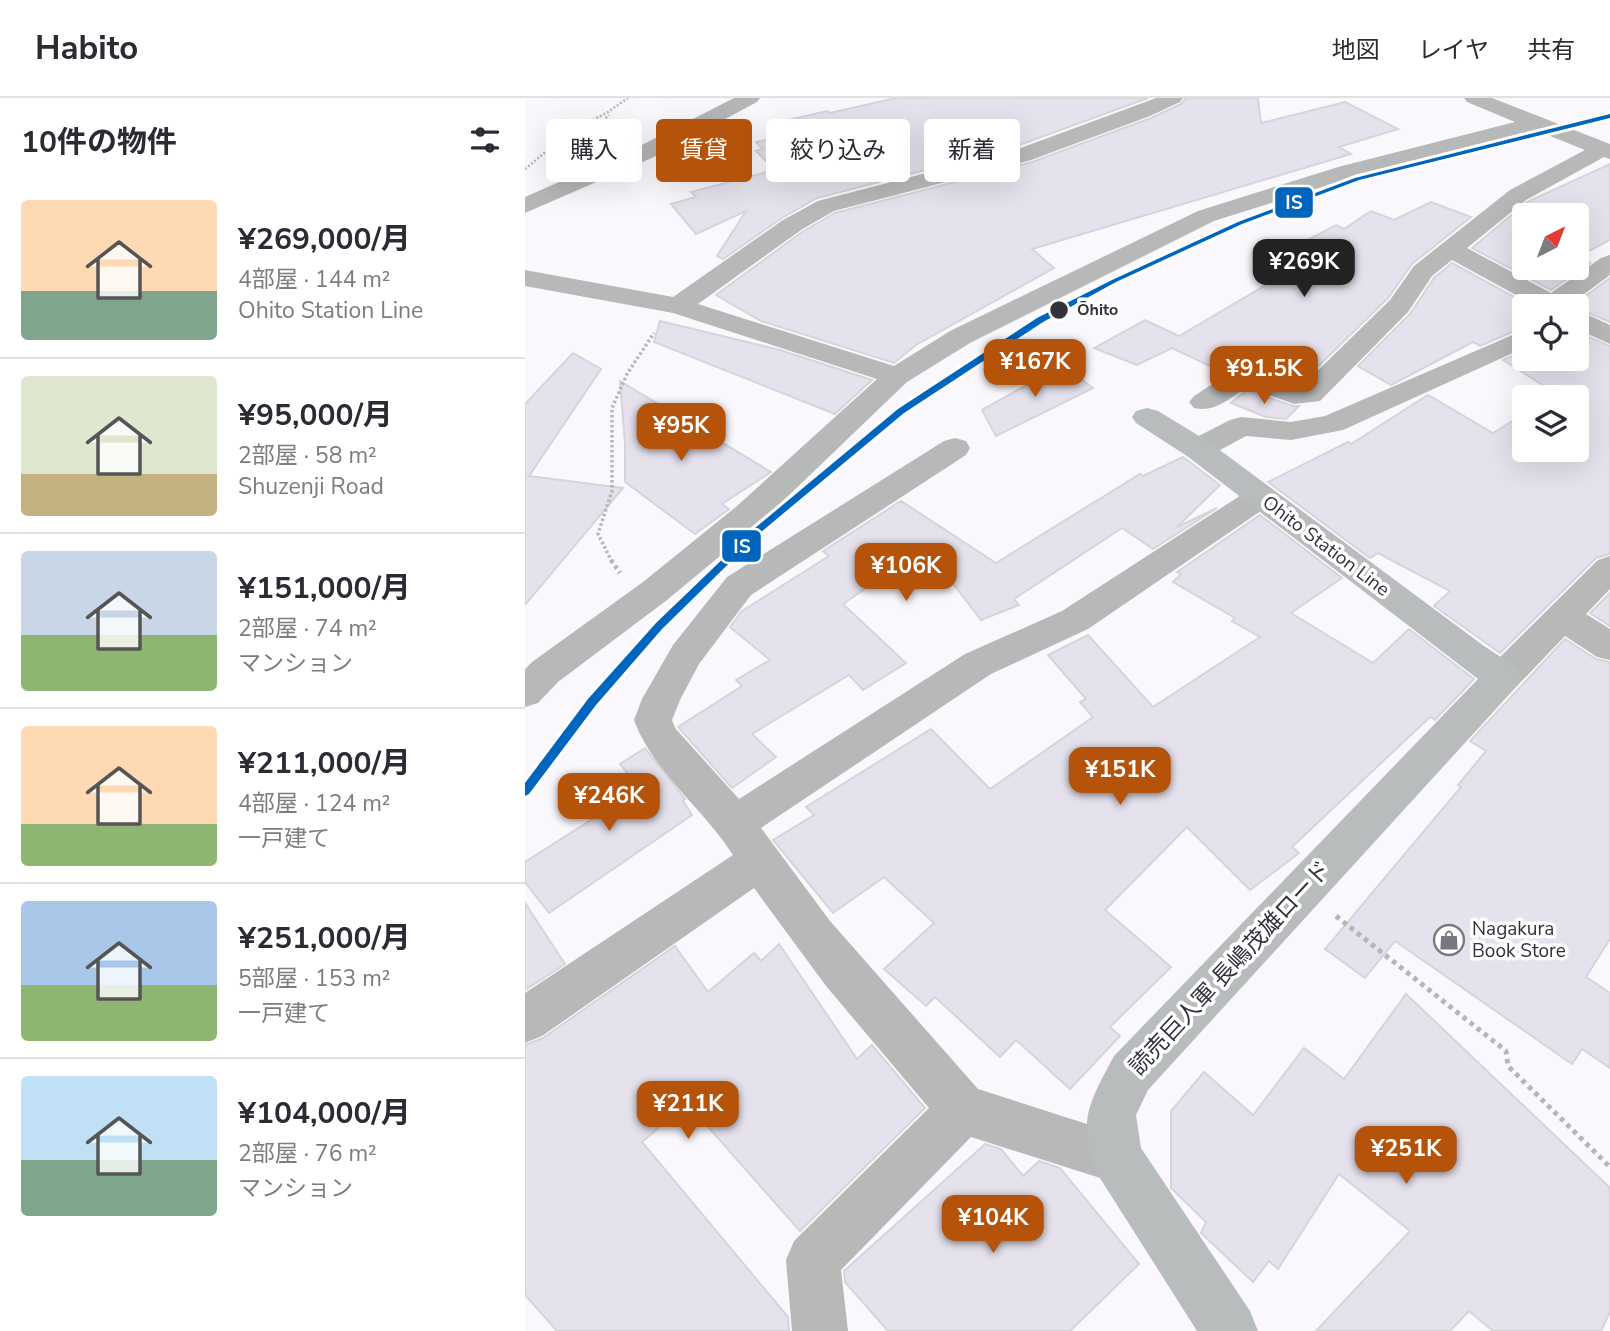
<!DOCTYPE html>
<html lang="ja">
<meta charset="utf-8">
<style>
body{margin:0;font-family:"Nunito Sans","Noto Sans JP",sans-serif;background:#f7f7f7;color:#2b2b33;height:100vh;display:flex;flex-direction:column;font-size:26px;white-space:nowrap}
*{box-sizing:border-box;margin:0}
p{font-size:23px;color:#7c7c81}
.icon{flex:none;width:38px;height:38px;fill:none;stroke:currentColor;stroke-width:2;stroke-linecap:round;stroke-linejoin:round}
.map{position:relative;flex:1;overflow:hidden}
.sheet{display:flex;flex-direction:column;background:#fff;width:525px}
.sheet>*{flex:none}
.top-card{position:absolute;left:21px;top:21px;width:665px;height:63px;display:flex;gap:14px}
.needle{width:46px;rotate:42deg}
.buttons{position:absolute;left:987px;top:105px;display:grid;gap:14px}
.buttons a{display:grid;place-items:center;width:77px;height:77px;border-radius:7px;background:#fff;box-shadow:0 7px 28px #0002;font-size:35px}
.price{position:absolute;translate:-50% -60px;padding:0 16px;border-radius:14px;background:#b45309;color:#fff;font-size:23px;line-height:46px;filter:drop-shadow(0 2px 4px #0008)}
.price::after{content:'';position:absolute;left:50%;top:42px;width:21px;height:16px;margin-left:-10px;background:inherit;clip-path:polygon(0 0,100% 0,50% 100%)}
.price.selected{background:#222;color:#fff}
ul{padding:0;list-style:none}
li{display:flex;align-items:center;gap:21px;height:175px;padding:0 21px}
li+li{border-top:2px solid #e1e1e2}
li span{display:grid;place-items:center;flex:none;width:196px;height:140px;border-radius:7px;color:#555}
li>.icon{margin-inline-start:auto}
span .icon{width:84px;height:84px;fill:#fffc;stroke-width:1}
li b{font-size:30px}
h2{display:flex;justify-content:space-between;align-items:center;height:84px;padding:0 21px;font-size:30px}
.tag{padding:0 24px;border-radius:7px;background:#fff;box-shadow:0 7px 28px #0002;font-size:24px;line-height:63px}
.tag.selected{background:#b45309;color:#fff}
header{display:flex;align-items:center;gap:42px;box-sizing:border-box;height:98px;padding:0 35px;background:#fff;border-bottom:2px solid #e1e1e2}
header strong{font-size:33px}
nav{display:flex;gap:38px;margin-inline-start:auto;font-size:24px}
main{display:flex;flex:1;min-height:0}
.map>svg:first-child{display:block}
.building{fill:#e5e2ed;stroke:#d6d4db;stroke-width:2;fill-rule:evenodd}
.lines{fill:none;stroke-linecap:round;stroke-linejoin:round}
.path-far3{stroke:#b5b7b6;stroke-width:2.5;stroke-dasharray:2 2;stroke-linecap:butt}
.path-far2{stroke:#b5b7b6;stroke-width:3.5;stroke-dasharray:2.5 2.5;stroke-linecap:butt}
.path-far1{stroke:#b5b7b6;stroke-width:4.5;stroke-dasharray:3.5 3.5;stroke-linecap:butt}
.path{stroke:#b5b7b6;stroke-width:5;stroke-dasharray:4.5 4.5;stroke-linecap:butt}
.minor{fill:#b7b9b8;fill-rule:evenodd}
.major{fill:#b9bcbc;fill-rule:evenodd}
.highway{fill:#b4b7b6;fill-rule:evenodd}
.rail-1-casing{stroke:#fff;stroke-width:6}
.rail-1{fill:#0065bd;fill-rule:evenodd}
.stop-dot{fill:#34313d;stroke:#fff;stroke-width:2.5}
.labels{text-anchor:middle;dominant-baseline:central;stroke-width:7;stroke-linejoin:round;paint-order:stroke}
.far-stop-label{font-size:16px;font-weight:bold;fill:#34313d;stroke:#fff;text-anchor:start}
.street-label{font-size:19px;fill:#34313d;stroke:#fff}
.poi-label{font-size:19px;fill:#34313d;stroke:#fff;text-anchor:start}
.near-street-label{font-size:23px;fill:#34313d;stroke:#fff}
.line-badge{stroke:#fff;stroke-width:2.5}
.badge-label{font-size:19px;text-anchor:middle;font-weight:bold;fill:#fff}
</style>
<header>
<strong>Habito</strong>
<nav><a>地図</a><a>レイヤ</a><a>共有</a></nav>
</header>
<main>
<section class="sheet">
<h2>10件の物件<svg class="icon" aria-label="filters" viewBox="0 0 24 24"><path d="M4 7h16M4 17h16"/><circle cx="9" cy="7" r="2"/><circle cx="15" cy="17" r="2"/></svg></h2>
<ul>
<li><span style="background:linear-gradient(#ffd9b3 65%,#7fa58c 0)"><svg class="icon" aria-label="home" viewBox="0 0 24 24"><path d="M3 11l9-7 9 7M6 9v11h12V9"/></svg></span><div><b>¥269,000/月</b><p>4部屋 · 144 m²</p><p>Ohito Station Line</p></div></li>
<li><span style="background:linear-gradient(#dfe7d0 70%,#c2b280 0)"><svg class="icon" aria-label="home" viewBox="0 0 24 24"><path d="M3 11l9-7 9 7M6 9v11h12V9"/></svg></span><div><b>¥95,000/月</b><p>2部屋 · 58 m²</p><p>Shuzenji Road</p></div></li>
<li><span style="background:linear-gradient(#c9d6e8 60%,#8fb573 0)"><svg class="icon" aria-label="home" viewBox="0 0 24 24"><path d="M3 11l9-7 9 7M6 9v11h12V9"/></svg></span><div><b>¥151,000/月</b><p>2部屋 · 74 m²</p><p>マンション</p></div></li>
<li><span style="background:linear-gradient(#ffd9b3 70%,#8fb573 0)"><svg class="icon" aria-label="home" viewBox="0 0 24 24"><path d="M3 11l9-7 9 7M6 9v11h12V9"/></svg></span><div><b>¥211,000/月</b><p>4部屋 · 124 m²</p><p>一戸建て</p></div></li>
<li><span style="background:linear-gradient(#a9c7e8 60%,#8fb573 0)"><svg class="icon" aria-label="home" viewBox="0 0 24 24"><path d="M3 11l9-7 9 7M6 9v11h12V9"/></svg></span><div><b>¥251,000/月</b><p>5部屋 · 153 m²</p><p>一戸建て</p></div></li>
<li><span style="background:linear-gradient(#bfe0f5 60%,#7fa58c 0)"><svg class="icon" aria-label="home" viewBox="0 0 24 24"><path d="M3 11l9-7 9 7M6 9v11h12V9"/></svg></span><div><b>¥104,000/月</b><p>2部屋 · 76 m²</p><p>マンション</p></div></li>
</ul>
</section>
<div class="map">
<svg width="1085" height="1233" viewBox="0 0 1085 1233">
<rect width="100%" height="100%" fill="#faf8fd"/>
<g class="building">
<path d="M371,0H623L489,49L292,100L257,120L198,161L192,158L221,113L171,136L146,106L171,99L166,94L250,72L231,53L238,51L231,44L249,40L244,35L271,29L263,22L302,13L305,15Z"/>
<path d="M661,0H733L736,25L820,4L873,31L814,49L826,56L507,151L529,170L391,247L369,265L236,223L191,197L277,134L310,115L507,64L626,20L656,6Z"/>
<path d="M1085,66V142L1052,159L1065,165L1026,192L947,150L1002,104ZM999,117H1052V170H999Z"/>
<path d="M906,104L946,119L887,166L863,200L776,285L720,267L700,275L647,250L612,267L569,250L620,222L654,238L775,167L754,157L811,127L819,131L846,113L869,122Z"/>
<path d="M927,165L1006,208H999V229L955,248L948,244L866,287L833,268L885,216L909,180Z"/>
<path d="M1085,180V224L1047,208Z"/>
<path d="M135,223L255,252L347,282L310,316L129,244Z"/>
<path d="M1052,234L1085,248V456L1071,460L975,555L909,508L925,493L853,455L845,460L743,384L823,344L826,346L903,297L968,335L999,316V352H1052V299H1026L1032,296L978,262L999,253V261H1052Z"/>
<path d="M48,255L76,271L4,378L98,390L0,507V306Z"/>
<path d="M538,267L568,290L471,338L457,312Z"/>
<path d="M95,283L246,374L197,406L204,411L170,436L100,384V345Z"/>
<path d="M722,292L768,308H774L761,321L741,319L706,305Z"/>
<path d="M658,359L695,387L652,429L692,410L628,451L597,430L489,501L494,507L456,522L400,449L318,506L381,565L338,592L324,577L227,636L251,659L207,690L153,629L217,588L211,582L245,562L205,529L217,513L304,458L298,453L376,403L471,465L615,376L618,378Z"/>
<path d="M735,417L817,480L766,515L848,565L884,531L949,581L910,622L905,619L767,749L774,755L725,792L662,729L580,812L646,869L585,929L595,938L545,991L491,942L475,959L410,899L401,908L359,871L409,825L359,779L308,815L248,742L289,717L281,709L406,631L465,691L568,619L555,604L561,601L523,557L563,537L628,609L735,539L707,523L710,520L648,484L656,476L652,474Z"/>
<path d="M1085,495V528L1065,515Z"/>
<path d="M1040,541L1071,561L1085,564V841L1061,879L1085,895V970L1057,951L1047,966L870,843L840,880L800,851L936,689L933,687L961,653L945,643Z"/>
<path d="M120,650L160,701L158,703L167,717L24,815L0,784V764L66,722L56,711L105,678L95,666Z"/>
<path d="M0,805L40,866L0,892Z"/>
<path d="M254,846L332,961L347,947L400,1010L275,1133L162,1005L117,1044L263,1219L264,1233H32L0,1197V947L18,940L150,848L183,894L229,855L236,863Z"/>
<path d="M881,896L1085,1090V1214L1076,1233H968L944,1213L925,1233H791L885,1133L814,1076L753,1171L744,1163L728,1184L676,1135L681,1124L646,1090V1013L679,974L728,1017L779,950L819,981Z"/>
<path d="M460,1046L476,1051L498,1078L514,1063L535,1070L614,1166L545,1233H363L320,1184L319,1173Z"/>
</g>
<g class="lines">
<g class="path-far3">
<path d="M52,48L84,17"/>
<path d="M0,71L45,34L83,14L103,0"/>
</g>
<path class="path-far2" d="M87,464L73,436L87,393V310L102,276L129,235"/>
<path class="path-far1" d="M86,462L95,475"/>
<path class="path" d="M811,818L981,953L983,968L1085,1069"/>
<g class="minor">
<path d="M631,0H658L655,4L625,18L506,62L309,113L276,132L173,206L369,268L425,233L673,113L813,69L990,24L942,4L939,0H967L1085,46V61L1079,59L1001,102L942,150L1026,195L1076,160L1085,157V177L1043,208H1011L927,162L907,178L883,214L795,303L769,306L722,289C705,300 690,315 669,310L664,304L669,298L709,272L719,269L777,288L865,202L889,168L985,92L1060,52L1010,32L829,79L689,123L445,245L382,284L236,424L142,502L33,584L13,605L0,609V571L7,564L118,484L212,408L352,281L148,215L0,188V172L148,199L258,122L293,103L490,52Z"/>
<path d="M1052,212L1085,227V246L1052,231Z"/>
<path d="M999,232V250L818,332L766,342L721,338L684,358L673,361L662,358L658,351L662,344L705,322L716,319L766,324L800,318Z"/>
<path d="M430,340L441,343L445,350L441,357L226,497L174,566L155,602L147,622L150,630L214,701L440,556L537,513L724,392L735,389L746,392L751,399L746,406L563,531L466,576L236,730L305,823L453,991L609,1041L617,1059L609,1077L591,1085L446,1039L316,1172L323,1233H267L261,1162L269,1143L404,1010L301,888L229,790L17,938L0,945V895L208,757C178,710 128,674 109,622L117,601L148,547L202,479L419,343Z"/>
<path d="M1085,458V491L1061,516L1085,531V562L1072,559L1040,538L991,589L978,593L965,589L959,579L965,569L1073,462Z"/>
</g>
<path class="major" d="M622,310L633,313L684,344L959,548L991,569L997,579L991,589L623,992L611,1017L616,1050L725,1213L733,1233H672L573,1077C551,1024 564,1005 589,958L953,581L662,358L611,325L607,319L611,313Z"/>
<path class="highway" d="M209,0H235L232,4L129,59L0,115V99L113,49Z"/>
<g class="rail-1-casing">
<path id="rail-1" d="M1085,16V20L834,82L717,126L591,184L518,224L379,315L236,434L137,531L71,607L4,696L0,698V685L63,601L131,525L230,430L373,311L512,220L587,182L713,124L830,80Z"/>
</g>
<use href="#rail-1" class="rail-1"/>
</g>
<defs>
<g id="shop-ring" transform="scale(1.575)"><circle r="9.5" fill="#fff" stroke="#797780" stroke-width="1.5"/><path d="M-5-2.5h2.3a2.7 3.5 0 0 1 5.4 0H5L5.5 6h-11ZM-1.5-2.5h3a1.5 2.3 0 0 0-3 0Z" fill="#797780"/></g>
</defs>
<g fill-rule="evenodd">
<use href="#shop-ring" x="924" y="842"/>
</g>
<circle class="stop-dot" cx="534" cy="212" r="10"/>
<g class="labels">
<g class="far-stop-label">
<text x="552" y="212">Ōhito</text>
</g>
<g class="street-label">
<text transform="translate(801 448) rotate(37)">Ohito Station Line</text>
</g>
<g class="poi-label">
<text x="947" y="831">Nagakura<tspan x="947" dy="22">Book Store</tspan></text>
</g>
<g class="near-street-label">
<text transform="translate(705 870) rotate(-47)">読売巨人軍 長嶋茂雄ロード</text>
</g>
</g>
<g class="line-badge">
<rect x="749" y="88" width="40" height="33" rx="7" fill="#0065bd"/>
<rect x="196" y="431" width="41" height="34" rx="7" fill="#0065bd"/>
</g>
<g class="badge-label">
<text x="769" y="111">IS</text>
<text x="217" y="455">IS</text>
</g>
</svg>
<div class="buttons">
<a><svg class="needle" viewBox="-14 -14 28 28"><path d="M0-13l5 13h-10z" fill="#e53935"/><path d="M0 13l5-13h-10z" fill="#7c7c81"/></svg></a>
<a><svg class="icon" aria-label="locate" viewBox="0 0 24 24"><circle cx="12" cy="12" r="6"/><path d="M12 2v4M12 18v4M2 12h4M18 12h4"/></svg></a>
<a><svg class="icon" aria-label="layers" viewBox="0 0 24 24"><path d="M12 4l9 5-9 5-9-5zM3 14l9 5 9-5"/></svg></a>
</div>
<b class="price selected" style="left:779px;top:201px">¥269K</b>
<b class="price" style="left:510px;top:301px">¥167K</b>
<b class="price" style="left:739px;top:308px">¥91.5K</b>
<b class="price" style="left:156px;top:365px">¥95K</b>
<b class="price" style="left:381px;top:505px">¥106K</b>
<b class="price" style="left:595px;top:709px">¥151K</b>
<b class="price" style="left:84px;top:735px">¥246K</b>
<b class="price" style="left:163px;top:1043px">¥211K</b>
<b class="price" style="left:881px;top:1088px">¥251K</b>
<b class="price" style="left:468px;top:1157px">¥104K</b>
<div class="top-card">
<a class="tag">購入</a>
<a class="tag selected">賃貸</a>
<a class="tag">絞り込み</a>
<a class="tag">新着</a>
</div>
</div>
</main>
